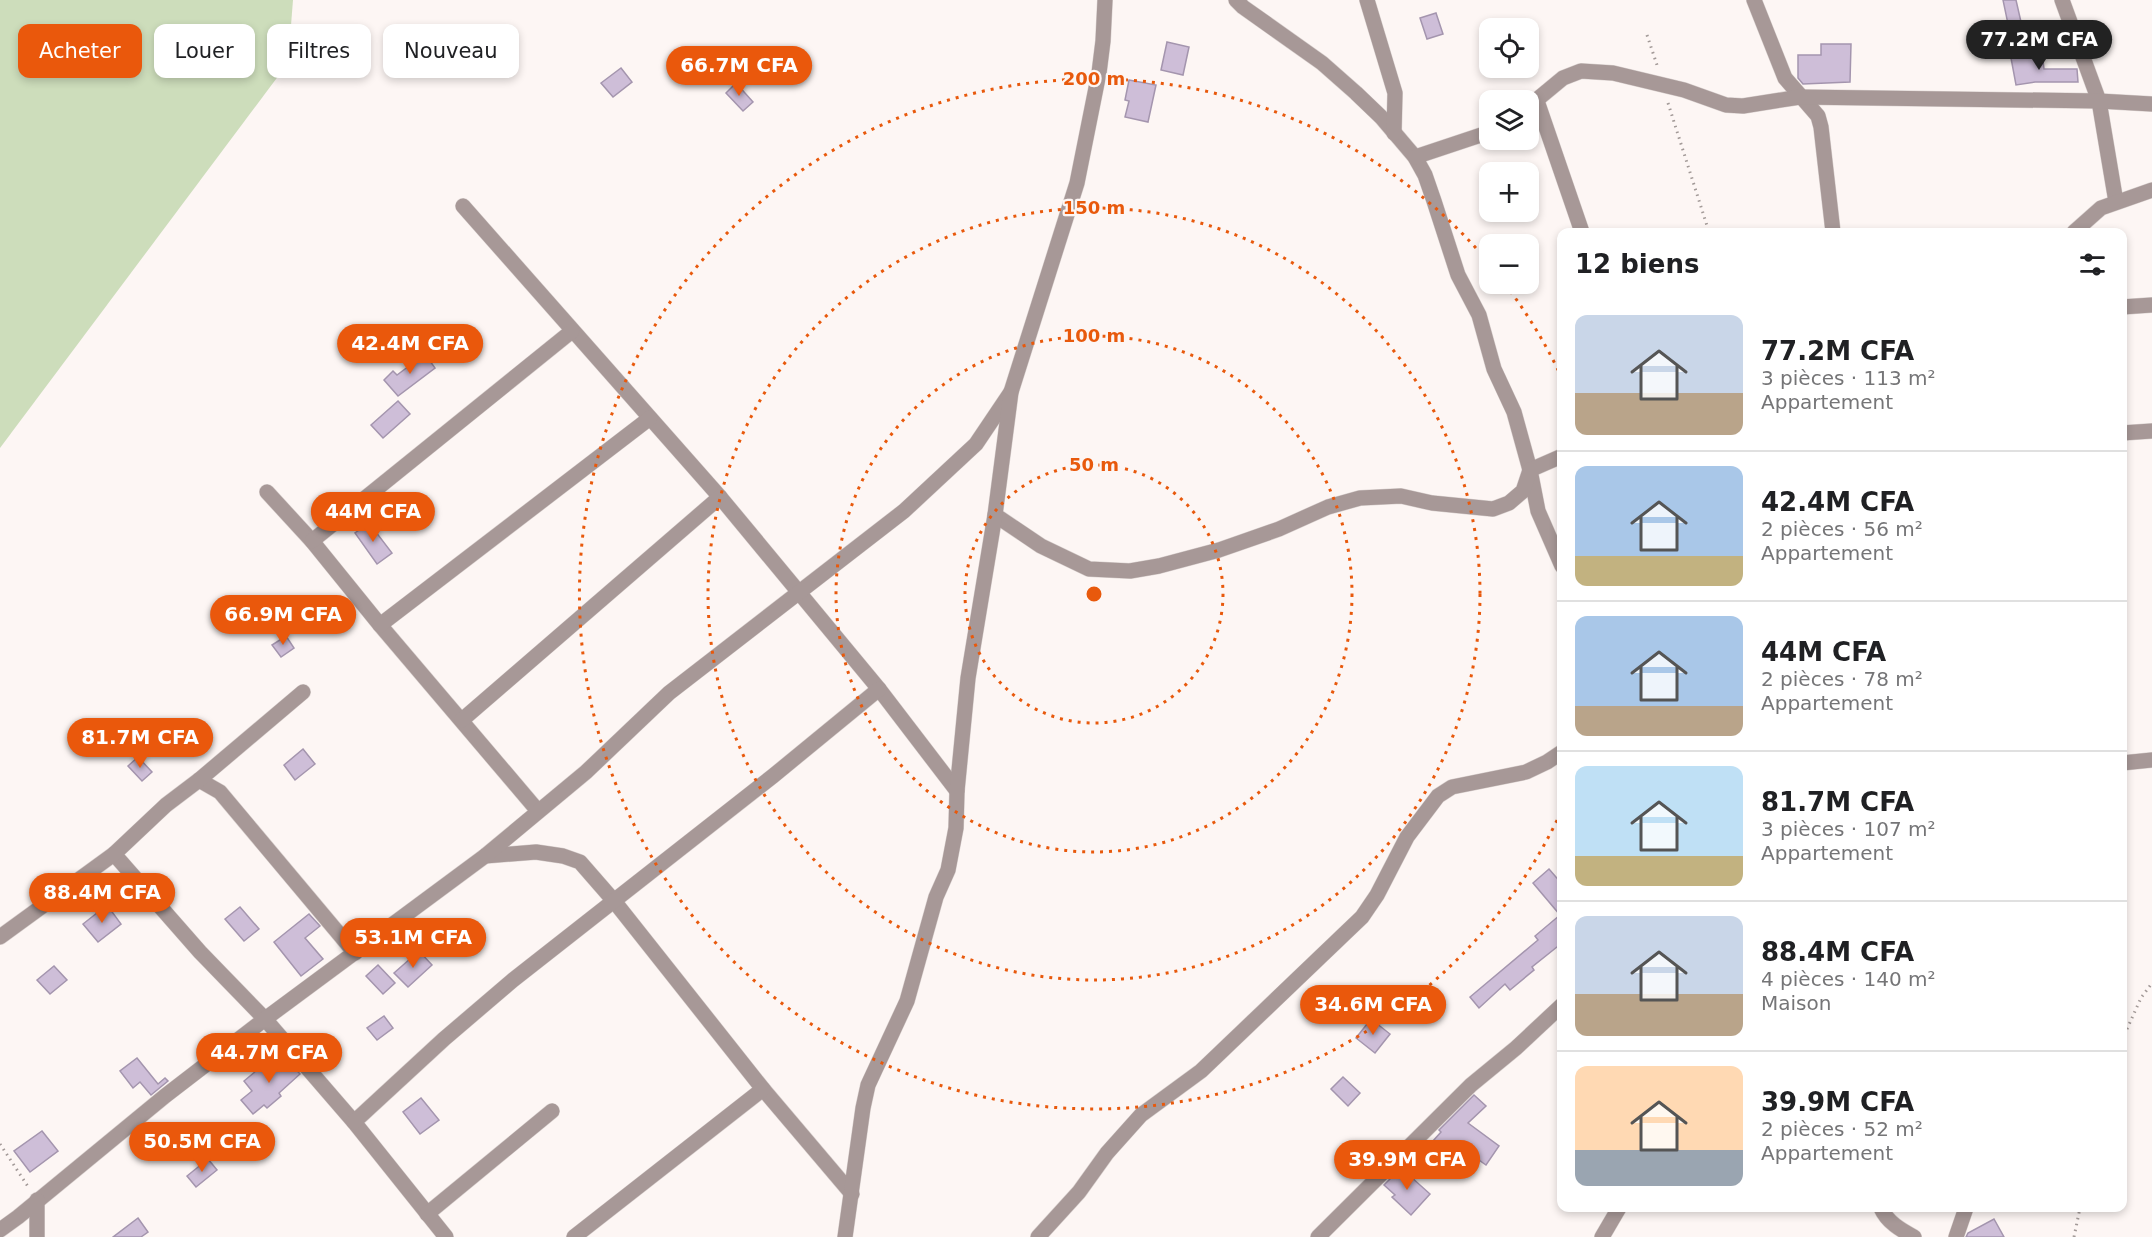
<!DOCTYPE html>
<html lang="fr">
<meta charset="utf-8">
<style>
body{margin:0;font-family:"DejaVu Sans",sans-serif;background:#f2f2f2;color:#202124;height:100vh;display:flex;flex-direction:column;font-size:22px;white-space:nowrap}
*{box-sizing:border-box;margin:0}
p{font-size:20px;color:#757577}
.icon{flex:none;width:33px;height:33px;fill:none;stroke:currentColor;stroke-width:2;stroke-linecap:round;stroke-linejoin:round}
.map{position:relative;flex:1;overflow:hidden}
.sheet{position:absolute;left:1557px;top:228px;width:570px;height:984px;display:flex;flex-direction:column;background:#fff;border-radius:12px;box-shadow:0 3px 9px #0003}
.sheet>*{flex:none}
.hud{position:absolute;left:18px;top:24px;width:570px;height:54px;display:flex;gap:12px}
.controls{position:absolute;left:1479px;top:18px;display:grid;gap:12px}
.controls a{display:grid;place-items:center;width:60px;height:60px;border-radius:12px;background:#fff;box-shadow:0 3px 9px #0003;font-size:30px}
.price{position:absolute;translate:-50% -51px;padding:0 14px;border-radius:21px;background:#ea580c;color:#fff;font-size:20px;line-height:39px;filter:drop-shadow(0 2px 3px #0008)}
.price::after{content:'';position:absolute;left:50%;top:36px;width:18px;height:14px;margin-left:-9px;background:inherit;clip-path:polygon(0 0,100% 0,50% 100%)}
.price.current{background:#222;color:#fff}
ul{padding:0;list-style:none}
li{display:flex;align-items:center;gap:18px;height:150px;padding:0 18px}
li+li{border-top:2px solid #e0e0e0}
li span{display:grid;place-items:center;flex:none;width:168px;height:120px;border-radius:12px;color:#555}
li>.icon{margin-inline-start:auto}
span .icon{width:72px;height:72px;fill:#fffc;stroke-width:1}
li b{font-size:26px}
h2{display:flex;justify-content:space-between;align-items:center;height:72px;padding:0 18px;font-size:26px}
.chip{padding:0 21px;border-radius:12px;background:#fff;box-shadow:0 3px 9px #0003;font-size:21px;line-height:54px}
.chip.current{background:#ea580c;color:#fff}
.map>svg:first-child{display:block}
.green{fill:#cdddbb}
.building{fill:#cebed8;stroke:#a495ae;stroke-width:1.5}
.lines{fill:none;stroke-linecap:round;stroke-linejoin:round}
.minor-casing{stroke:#d9d1cf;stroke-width:16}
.path{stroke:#a29997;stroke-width:3;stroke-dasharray:1.5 4.5;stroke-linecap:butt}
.minor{stroke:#a79897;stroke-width:15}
.ring{fill:none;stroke:#e8590c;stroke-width:3;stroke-dasharray:3 6}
.centre{fill:#e8590c;stroke:#fdf6f4;stroke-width:3}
.ring-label{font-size:18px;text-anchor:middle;font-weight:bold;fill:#e8590c;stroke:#fdf6f4;stroke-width:4.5;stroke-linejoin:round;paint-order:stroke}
</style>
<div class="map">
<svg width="2152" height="1237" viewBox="0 0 2152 1237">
<rect width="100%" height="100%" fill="#fdf6f4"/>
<path class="green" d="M0,0H293L288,63L0,448Z"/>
<g class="building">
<path d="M2003,0H2016L2021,22L2008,24Z"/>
<path d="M1436,13L1443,34L1427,39L1420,18Z"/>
<path d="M1167,42L1189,47L1183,75L1161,70Z"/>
<path d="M1821,44H1851L1850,82L1803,84L1798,78V55H1821Z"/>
<path d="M2042,52L2044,69H2077L2078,82H2035L2016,85L2011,58Z"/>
<path d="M621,68L632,82L613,97L601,83Z"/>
<path d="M1129,80L1156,85L1148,122L1125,117L1129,101L1125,100Z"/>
<path d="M736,83L753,102L743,111L726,93Z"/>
<path d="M425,354L435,368L398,396L384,380L393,371L397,375Z"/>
<path d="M398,401L410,414L383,438L371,425Z"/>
<path d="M369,523L392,553L377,564L355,533Z"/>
<path d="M286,636L294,648L281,657L272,645Z"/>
<path d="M303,749L315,764L295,780L284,765Z"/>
<path d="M138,757L152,772L142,781L128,766Z"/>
<path d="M1549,869L1562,884V943L1532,967L1534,970L1510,990L1505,984L1479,1008L1470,997L1538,940L1535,936L1560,915L1533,883Z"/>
<path d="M107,905L121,924L98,942L83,924Z"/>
<path d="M240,907L259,929L244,941L225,919Z"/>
<path d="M309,914L320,926L305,938L323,959L301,976L274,942Z"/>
<path d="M419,951L432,965L408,987L394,973Z"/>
<path d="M378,965L395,983L383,994L366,976Z"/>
<path d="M54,966L67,980L50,994L37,980Z"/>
<path d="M384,1016L393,1028L377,1040L367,1028Z"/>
<path d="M1371,1019L1390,1034L1375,1053L1356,1038Z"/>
<path d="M283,1055L300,1074L279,1093L281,1096L267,1108L264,1105L253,1114L241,1100L252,1091L244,1081L263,1065L267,1071Z"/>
<path d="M137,1058L158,1084L165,1078L168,1081L151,1095L140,1082L133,1088L120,1071Z"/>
<path d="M1343,1077L1360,1093L1348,1106L1331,1089Z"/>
<path d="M1474,1095L1486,1106L1468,1123L1499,1146L1486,1165L1476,1158L1467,1168L1433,1141L1441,1132L1439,1130Z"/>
<path d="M421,1098L439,1120L420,1134L403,1112Z"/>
<path d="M42,1131L58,1151L30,1172L14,1151Z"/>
<path d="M208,1159L217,1170L196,1187L187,1176Z"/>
<path d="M1401,1168L1430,1194L1411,1215L1392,1197L1395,1195L1384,1185Z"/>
<path d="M138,1218L148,1232L141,1237H113Z"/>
<path d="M1994,1219L2004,1237H1966L1968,1233Z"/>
</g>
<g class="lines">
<g class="minor-casing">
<g id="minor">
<path d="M1236,0L1243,7L1322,63L1356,93L1381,117L1415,157L1425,175L1434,201L1458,275L1479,315L1494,369L1514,412L1530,470L1538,511L1562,566"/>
<path d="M1367,0L1395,93L1394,133"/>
<path d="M1754,0L1785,78L1818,116L1821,127L1833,232"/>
<path d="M2062,0L2099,101L2116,202"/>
<path d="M1537,101L1582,232"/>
<path d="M1528,107L1563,78L1581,71L1613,73L1684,90L1726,105L1743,106L1800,97L2099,101L2152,104"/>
<path d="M1415,157L1490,132"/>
<path d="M463,206L720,497L879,689L957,791"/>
<path d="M2074,232L2101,208L2152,190"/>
<path d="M2122,307L2152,305"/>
<path d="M2122,433L2152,431"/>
<path d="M267,492L312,541L380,625L538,811"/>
<path d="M995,515L1041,546L1089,569L1130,571L1159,566L1219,550L1279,529L1328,507L1360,498L1401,496L1432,503L1493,509L1509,503L1523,491L1530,470L1562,456"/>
<path d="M312,541L572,331"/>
<path d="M380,625L650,418"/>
<path d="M462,720L720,497"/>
<path d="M2122,763L2152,760"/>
<path d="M199,780L220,792L355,953"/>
<path d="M114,854L200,952L265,1019L354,1122L446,1237"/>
<path d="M485,856L536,852L563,856L580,862L614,901L763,1089L852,1194"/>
<path d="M0,937L114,854L166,805L199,780L303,692"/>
<path d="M354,1122L444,1039L513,980L773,776L879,689"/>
<path d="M1881,1208C1887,1222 1901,1230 1914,1237"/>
<path d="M427,1214L552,1111"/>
<path d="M0,1230L18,1217L165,1096L265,1019L485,856L586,772L669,693L904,511L976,444L1011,392"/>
<path d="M37,1237V1200"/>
<path d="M574,1237L763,1089"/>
<path d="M845,1237L863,1108L868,1085L907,1001L936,897L948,870L956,828L957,791L968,678L995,515L1011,392L1077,183L1099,73L1103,41L1105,0"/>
<path d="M1038,1237L1079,1192L1107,1153L1141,1115L1201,1071L1362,917L1377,895L1407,837L1438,796L1452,787L1526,772L1547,762L1562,752"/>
<path d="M1318,1237L1471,1085L1516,1048L1562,1005"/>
<path d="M1602,1237L1619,1208"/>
<path d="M1956,1237L1966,1208"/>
</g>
</g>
<g class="path">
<path d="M1647,35L1658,68"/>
<path d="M1668,103L1709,232"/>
<path d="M2122,1040L2141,998L2152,983"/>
<path d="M0,1144L29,1188"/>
<path d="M2074,1237L2080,1208"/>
</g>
<use href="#minor" class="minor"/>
</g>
<g class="ring">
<circle cx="1094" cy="594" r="129"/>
<circle cx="1094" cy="594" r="258"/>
<circle cx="1094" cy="594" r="386"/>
<path d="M1561 812A515 515 0 1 1 1489 263M1505 284A515 515 0 0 1 1561 376"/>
</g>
<circle cx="1094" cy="594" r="9" class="centre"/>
<g class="ring-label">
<text x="1094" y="85">200 m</text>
<text x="1094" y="214">150 m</text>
<text x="1094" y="342">100 m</text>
<text x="1094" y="471">50 m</text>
</g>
</svg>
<div class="controls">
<a><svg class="icon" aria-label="locate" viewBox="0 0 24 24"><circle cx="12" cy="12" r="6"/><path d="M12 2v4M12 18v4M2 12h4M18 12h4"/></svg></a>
<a><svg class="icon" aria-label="layers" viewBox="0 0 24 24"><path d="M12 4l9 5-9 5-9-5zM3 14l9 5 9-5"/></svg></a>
<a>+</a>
<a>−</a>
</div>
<b class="price current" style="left:2039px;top:71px">77.2M CFA</b>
<b class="price" style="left:739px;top:97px">66.7M CFA</b>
<b class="price" style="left:410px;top:375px">42.4M CFA</b>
<b class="price" style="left:373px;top:543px">44M CFA</b>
<b class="price" style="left:283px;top:646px">66.9M CFA</b>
<b class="price" style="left:140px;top:769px">81.7M CFA</b>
<b class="price" style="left:102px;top:924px">88.4M CFA</b>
<b class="price" style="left:413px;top:969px">53.1M CFA</b>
<b class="price" style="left:1373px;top:1036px">34.6M CFA</b>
<b class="price" style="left:269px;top:1084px">44.7M CFA</b>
<b class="price" style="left:202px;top:1173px">50.5M CFA</b>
<b class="price" style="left:1407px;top:1191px">39.9M CFA</b>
<div class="hud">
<a class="chip current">Acheter</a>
<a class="chip">Louer</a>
<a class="chip">Filtres</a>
<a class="chip">Nouveau</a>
</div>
<section class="sheet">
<h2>12 biens<svg class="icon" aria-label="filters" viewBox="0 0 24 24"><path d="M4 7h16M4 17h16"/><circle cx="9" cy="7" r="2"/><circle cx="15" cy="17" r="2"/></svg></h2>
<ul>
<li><span style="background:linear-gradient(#c9d6e8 65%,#b9a48a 0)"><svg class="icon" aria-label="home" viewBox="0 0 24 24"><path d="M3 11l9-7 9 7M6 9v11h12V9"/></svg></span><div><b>77.2M CFA</b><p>3 pièces · 113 m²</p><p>Appartement</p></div></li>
<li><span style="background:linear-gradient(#a9c7e8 75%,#c2b280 0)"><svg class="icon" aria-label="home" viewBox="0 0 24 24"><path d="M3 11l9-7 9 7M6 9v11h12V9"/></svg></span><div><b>42.4M CFA</b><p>2 pièces · 56 m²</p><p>Appartement</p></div></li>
<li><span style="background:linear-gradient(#a9c7e8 75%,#b9a48a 0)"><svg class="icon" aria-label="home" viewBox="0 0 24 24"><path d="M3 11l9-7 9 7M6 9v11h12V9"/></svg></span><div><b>44M CFA</b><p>2 pièces · 78 m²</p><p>Appartement</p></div></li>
<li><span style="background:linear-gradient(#bfe0f5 75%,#c2b280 0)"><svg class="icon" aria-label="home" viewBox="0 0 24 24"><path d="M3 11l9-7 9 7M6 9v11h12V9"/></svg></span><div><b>81.7M CFA</b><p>3 pièces · 107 m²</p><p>Appartement</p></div></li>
<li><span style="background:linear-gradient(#c9d6e8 65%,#b9a48a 0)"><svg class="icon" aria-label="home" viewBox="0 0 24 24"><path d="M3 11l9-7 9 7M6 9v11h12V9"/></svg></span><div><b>88.4M CFA</b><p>4 pièces · 140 m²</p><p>Maison</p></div></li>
<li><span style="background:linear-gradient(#ffd9b3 70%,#9aa5b1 0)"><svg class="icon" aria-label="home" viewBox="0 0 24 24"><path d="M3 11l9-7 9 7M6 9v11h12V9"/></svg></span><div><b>39.9M CFA</b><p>2 pièces · 52 m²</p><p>Appartement</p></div></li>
</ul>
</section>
</div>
